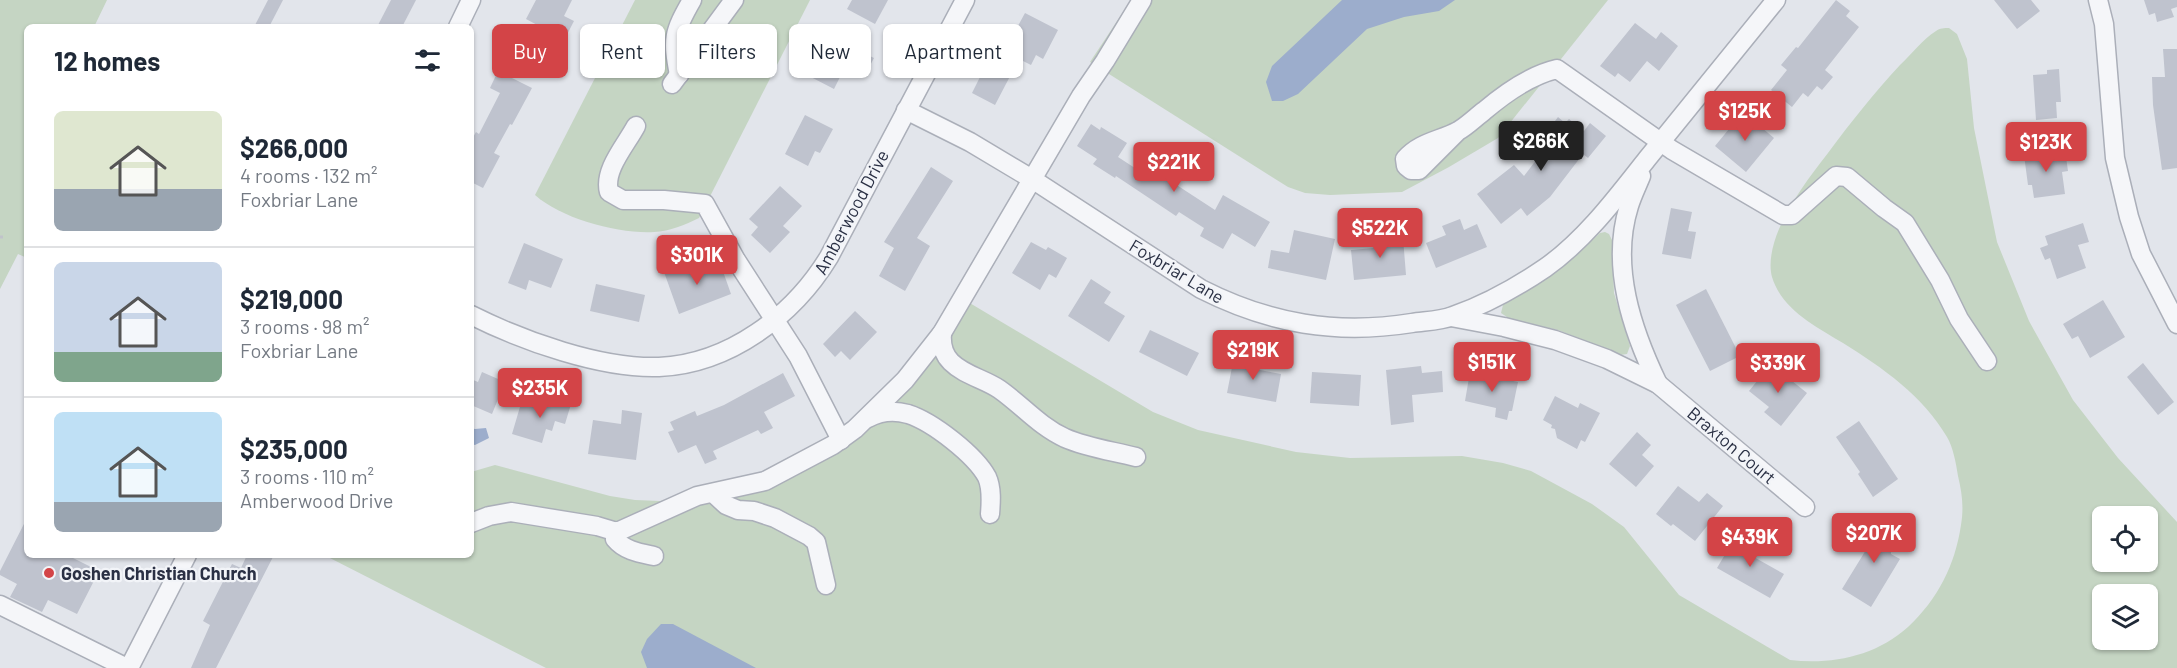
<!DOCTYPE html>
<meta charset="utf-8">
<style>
body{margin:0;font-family:Barlow,sans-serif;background:#f6f6f7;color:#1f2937;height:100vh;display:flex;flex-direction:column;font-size:22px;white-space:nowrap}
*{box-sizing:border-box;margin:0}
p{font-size:20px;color:#747a83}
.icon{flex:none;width:33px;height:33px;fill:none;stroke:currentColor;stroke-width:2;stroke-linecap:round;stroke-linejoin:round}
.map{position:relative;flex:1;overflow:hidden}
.side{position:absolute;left:24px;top:24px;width:450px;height:534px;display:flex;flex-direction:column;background:#fff;border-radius:9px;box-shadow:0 2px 4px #0004}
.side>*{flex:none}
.top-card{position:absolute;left:492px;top:24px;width:570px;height:54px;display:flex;gap:12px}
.buttons{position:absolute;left:2092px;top:506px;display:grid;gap:12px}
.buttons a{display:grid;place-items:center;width:66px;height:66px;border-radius:9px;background:#fff;box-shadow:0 2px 4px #0004;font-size:30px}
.price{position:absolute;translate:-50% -51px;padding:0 14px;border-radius:6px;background:#d34447;color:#fff;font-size:20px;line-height:39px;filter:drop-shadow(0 2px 3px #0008)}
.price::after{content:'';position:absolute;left:50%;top:36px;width:18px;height:14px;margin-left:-9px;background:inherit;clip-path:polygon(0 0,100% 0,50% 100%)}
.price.active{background:#222;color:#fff}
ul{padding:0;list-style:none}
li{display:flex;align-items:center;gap:18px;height:150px;padding:0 30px}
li+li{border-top:2px solid #e0e1e3}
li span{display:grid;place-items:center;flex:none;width:168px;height:120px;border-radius:9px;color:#555}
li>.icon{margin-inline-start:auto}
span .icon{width:72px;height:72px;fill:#fffc;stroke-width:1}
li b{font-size:26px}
h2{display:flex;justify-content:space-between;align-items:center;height:72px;padding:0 30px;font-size:26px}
.chip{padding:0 21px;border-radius:9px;background:#fff;box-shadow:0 2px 4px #0004;font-size:21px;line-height:54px}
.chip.active{background:#d34447;color:#fff}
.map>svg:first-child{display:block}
.green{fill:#c5d5c3;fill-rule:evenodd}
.water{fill:#9cadcc}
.building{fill:#bfc3ce}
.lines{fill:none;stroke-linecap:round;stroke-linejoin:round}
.minor-casing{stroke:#abafb9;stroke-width:21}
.path{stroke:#c0c3ca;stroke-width:3;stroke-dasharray:4.5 4.5;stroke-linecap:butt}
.minor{stroke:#f5f6f9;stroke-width:18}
.poi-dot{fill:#d34447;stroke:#f2f4f8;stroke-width:2}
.labels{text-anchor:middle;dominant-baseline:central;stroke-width:4.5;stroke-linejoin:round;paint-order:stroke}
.street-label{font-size:18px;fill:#2a3044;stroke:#f2f4f8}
.poi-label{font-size:18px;font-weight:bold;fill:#2a3044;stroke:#f2f4f8;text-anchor:start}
</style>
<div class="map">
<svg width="2177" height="668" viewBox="0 0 2177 668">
<rect width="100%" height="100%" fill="#e2e5eb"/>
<g class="green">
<path d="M0,0H107L94,27H27V258L18,254L0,289Z"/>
<path d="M635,0H810L699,218C685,225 670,231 654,232C618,234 562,219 535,195Z"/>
<path d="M1131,0H1608L1498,138L1449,167L1402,192L1330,195L1305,193L1288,187L1090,62Z"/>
<path d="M1949,28L1957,34L1967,59L1974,128L1997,242L2029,321L2073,400L2118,458L2177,522V668H546L324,555H471V472L495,465L610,496L635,500L660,501L738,488L855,429L963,299L1153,412L1198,430L1296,452L1350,458L1462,456L1503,463L1531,471L1592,504L1624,527L1679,595L1790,660C1832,665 1876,656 1908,627C1938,599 1955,565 1961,525C1964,507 1962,493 1958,476C1956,463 1953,447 1947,437C1923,396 1883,368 1843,343C1817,327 1782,310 1772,277C1768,262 1773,243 1779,229C1791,201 1810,176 1828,153C1851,122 1874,93 1900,65C1912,54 1922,40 1936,31C1940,28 1944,28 1949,28ZM2103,516H2148V561H2103ZM2103,594H2148V639H2103Z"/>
<path d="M1605,232L1609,234L1612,240L1614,293L1630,346L1627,354L1620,355L1558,330L1510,319L1501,313L1503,305L1559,270L1600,233Z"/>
</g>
<g class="water">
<path d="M1342,0H1455L1439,11L1404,17L1367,29L1298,94L1283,101H1272L1266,82L1272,66Z"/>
<path d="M471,428L475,429L486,428L489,438L475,445L471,444Z"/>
<path d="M661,624H673L756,668H647L641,652L647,639Z"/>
</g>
<g class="building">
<path d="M268,0H283L269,27H254Z"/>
<path d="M391,0H416L402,27H377Z"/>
<path d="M536,0H572L564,16L574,21L555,58L531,46L541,27L526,19Z"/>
<path d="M852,0H888L875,24L847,9Z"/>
<path d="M1836,0L1850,11L1846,16L1859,27L1825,70L1833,77L1822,90L1817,86L1808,97L1803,93L1792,107L1771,90L1787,70L1781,65L1796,47L1798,48Z"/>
<path d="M1994,0H2031L2040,11L2017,29Z"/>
<path d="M2144,0H2177V7L2171,9L2174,17L2157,22L2155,13L2149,15Z"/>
<path d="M1025,13L1058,30L1043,59L1036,55L1031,65L1019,59L995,105L972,93L980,77L974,74L983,58L988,60L1003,29L1013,35Z"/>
<path d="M1635,23L1656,39L1661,32L1678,46L1659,71L1647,61L1630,82L1618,73L1615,77L1600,66Z"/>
<path d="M827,35L874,58L865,75L846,65L834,89L807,75Z"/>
<path d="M2163,49H2177V168L2162,170L2153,105L2152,77H2165Z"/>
<path d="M2059,69L2061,102H2056L2057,118L2036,120L2033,75L2047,74V70Z"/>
<path d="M498,71L532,88L512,125L510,124L494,153L500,156L483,188L471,182V141L476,132L479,134L500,93L490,88Z"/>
<path d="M1743,112L1774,138L1746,172L1715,146Z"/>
<path d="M805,115L833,129L820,153L815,151L808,166L785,154Z"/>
<path d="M1558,117L1565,123L1569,119L1584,131L1590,123L1606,136L1588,158L1583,154L1550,197L1527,216L1521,208L1501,224L1477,194L1514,165L1524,176L1556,134L1549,129Z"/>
<path d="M1091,124L1100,130L1101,127L1127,143L1118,157L1141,172L1146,165L1215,210L1223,195L1270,222L1255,247L1232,233L1223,249L1200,236L1204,228L1179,212L1176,216L1116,176L1115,178L1093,164L1097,159L1077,146Z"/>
<path d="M2065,150L2068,171L2062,172L2065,194L2034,198L2032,185H2028L2024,155Z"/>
<path d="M931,167L953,181L917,238L930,246L905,291L879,276L894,248L884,242Z"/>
<path d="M780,186L802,206L783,226L790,232L770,253L751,235L758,227L749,219Z"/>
<path d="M1671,208L1692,212L1688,231L1696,232L1691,259L1662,254Z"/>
<path d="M1460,219L1464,230L1477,224L1487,247L1436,268L1426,243L1446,235L1442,226Z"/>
<path d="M2083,223L2089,242L2078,245L2086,268L2057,279L2050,258L2045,260L2040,248L2048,245L2045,236Z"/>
<path d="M1294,230L1335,239L1326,280L1268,268L1271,250L1289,253Z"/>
<path d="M1395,233L1396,239L1403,238L1406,275L1354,280L1351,250L1374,248L1373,235Z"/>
<path d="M1031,242L1046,250L1048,247L1067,258L1056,278L1049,274L1040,290L1012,273Z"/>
<path d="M524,243L563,259L551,288L529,280L526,290L508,283Z"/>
<path d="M719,260L731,294L679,314L664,272L678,266L681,273Z"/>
<path d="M1091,279L1111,292L1104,303L1125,316L1109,342L1068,316Z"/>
<path d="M596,284L645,295L639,322L590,311Z"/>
<path d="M1706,289L1740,356L1710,371L1676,305Z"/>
<path d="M2103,300L2125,337L2090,358L2078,336L2072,339L2063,324Z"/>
<path d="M855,311L877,332L850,360L841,351L835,357L823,344Z"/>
<path d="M1150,330L1199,353L1187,376L1139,352Z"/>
<path d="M1234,357L1256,362L1254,369L1281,374L1276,402L1227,393Z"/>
<path d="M2143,363L2174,402L2158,415L2127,377Z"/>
<path d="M1771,364L1807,393L1781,426L1764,412L1769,407L1749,391Z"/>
<path d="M1421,366L1422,373L1442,371L1443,392L1412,395L1414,422L1391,425L1386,370Z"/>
<path d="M482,372L505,382L492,414L471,405V379L478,382Z"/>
<path d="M1312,372L1361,375L1359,406L1310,403Z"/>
<path d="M1470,372L1518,382L1512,411H1509L1507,420L1495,417L1496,408L1465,401Z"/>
<path d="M783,373L795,396L764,412L773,428L761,434L758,430L713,451L717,459L705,464L696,445L678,453L668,432L674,430L670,422L695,411L697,416L724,405Z"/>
<path d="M1555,396L1578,408L1580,403L1600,413L1585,442L1581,440L1577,449L1557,438L1555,429L1551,428L1552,425L1543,420Z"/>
<path d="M549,398L571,404L565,424L555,421L552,431L546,429L542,443L512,434L522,400L546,408Z"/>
<path d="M622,410L642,413L636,460L588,454L593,420L621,424Z"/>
<path d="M1859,421L1898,479L1873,497L1858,474L1860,472L1836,437Z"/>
<path d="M1637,432L1651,445L1642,455L1654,466L1636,487L1609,464Z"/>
<path d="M1678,486L1699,502L1707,493L1723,506L1695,541L1673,524L1671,526L1656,514Z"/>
<path d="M27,518V555H67L99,571L77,614L48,600L42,612L10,597L17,584L0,575V571Z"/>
<path d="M1869,519H1892L1891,554L1900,559L1871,607L1842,589L1869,545Z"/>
<path d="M1736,536L1757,548L1752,556L1784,574L1770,598L1717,568Z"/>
<path d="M247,555H274L216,668H191L210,625L203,621L232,564L241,568Z"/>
</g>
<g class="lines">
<g class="minor-casing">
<g id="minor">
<path d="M2098,0L2104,24L2115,158L2129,217L2141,254L2177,324"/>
<path d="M458,27L471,0"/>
<path d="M679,75C672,39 673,33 692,0"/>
<path d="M672,84L734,0"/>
<path d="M906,110L970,142L1032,179L1201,289C1270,324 1336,335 1412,323C1425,321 1440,321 1453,316C1484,305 1517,287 1545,268C1585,240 1617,197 1647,159C1690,106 1733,53 1776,0"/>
<path d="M636,126C626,145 603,170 609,192L623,200H664L705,204L736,260L798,356L841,440"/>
<path d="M1458,131L1419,170H1411L1406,166L1405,159C1420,142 1439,141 1458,131C1467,126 1476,117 1484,111C1504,94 1531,75 1557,69L1672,150L1783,215H1792L1836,176L1847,177L1884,208L1905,223L1940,280L1959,319L1987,361"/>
<path d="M1641,176C1637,186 1632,196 1629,206C1610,266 1632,330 1658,384"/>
<path d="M471,315C523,341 601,369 659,367C729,364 793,316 829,257L965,0"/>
<path d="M1451,317L1504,327L1555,340L1607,359L1658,384L1805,507"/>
<path d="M942,333C941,344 943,354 951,362C964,375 984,379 999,389C1022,405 1039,426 1065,438C1088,448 1113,451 1136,457"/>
<path d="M868,418C881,411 894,410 908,414C933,422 975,455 987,477C992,488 991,502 990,514"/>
<path d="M713,493L726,505L738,510L754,511L775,518L809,536L816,542L826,585"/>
<path d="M471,523L489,516L511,512L597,526L617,532L697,496L765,481L833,445L855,429L905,380L942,333L1081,96L1105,61L1142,0"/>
<path d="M617,532L615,539C625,551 640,553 654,556"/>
<path d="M0,605L127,668"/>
<path d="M129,668L187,555"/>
</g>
</g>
<path class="path" d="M0,237H3"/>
<use href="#minor" class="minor"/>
</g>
<circle class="poi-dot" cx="49" cy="573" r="6"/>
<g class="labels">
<g class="street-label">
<text transform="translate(851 212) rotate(-62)">Amberwood Drive</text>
<text transform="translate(1177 271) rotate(31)">Foxbriar Lane</text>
<text transform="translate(1732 445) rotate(40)">Braxton Court</text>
</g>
<g class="poi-label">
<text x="61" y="573">Goshen Christian Church</text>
</g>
</g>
</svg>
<div class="buttons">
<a><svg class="icon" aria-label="locate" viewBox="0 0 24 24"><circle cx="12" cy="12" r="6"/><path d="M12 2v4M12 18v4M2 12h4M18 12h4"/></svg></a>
<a><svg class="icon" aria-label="layers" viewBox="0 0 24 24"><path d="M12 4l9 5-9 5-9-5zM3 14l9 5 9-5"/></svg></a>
</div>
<b class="price" style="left:1745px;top:142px">$125K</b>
<b class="price active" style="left:1541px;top:172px">$266K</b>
<b class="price" style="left:2046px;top:173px">$123K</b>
<b class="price" style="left:1174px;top:193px">$221K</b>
<b class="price" style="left:1380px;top:259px">$522K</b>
<b class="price" style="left:697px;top:286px">$301K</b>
<b class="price" style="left:1253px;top:381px">$219K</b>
<b class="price" style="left:1492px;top:393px">$151K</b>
<b class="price" style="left:1778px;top:394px">$339K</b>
<b class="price" style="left:540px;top:419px">$235K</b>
<b class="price" style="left:1874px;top:564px">$207K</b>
<b class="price" style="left:1750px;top:568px">$439K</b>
<div class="top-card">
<a class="chip active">Buy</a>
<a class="chip">Rent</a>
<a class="chip">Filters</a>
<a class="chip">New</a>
<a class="chip">Apartment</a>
</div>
<section class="side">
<h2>12 homes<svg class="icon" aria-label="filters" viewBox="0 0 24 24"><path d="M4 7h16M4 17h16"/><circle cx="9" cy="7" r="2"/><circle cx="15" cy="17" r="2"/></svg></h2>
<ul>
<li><span style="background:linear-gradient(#dfe7d0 65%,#9aa5b1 0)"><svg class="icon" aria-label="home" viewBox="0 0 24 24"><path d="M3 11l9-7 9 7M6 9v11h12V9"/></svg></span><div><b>$266,000</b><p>4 rooms · 132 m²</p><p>Foxbriar Lane</p></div></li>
<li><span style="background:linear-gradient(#c9d6e8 75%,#7fa58c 0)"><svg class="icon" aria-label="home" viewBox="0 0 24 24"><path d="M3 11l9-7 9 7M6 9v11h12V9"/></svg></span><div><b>$219,000</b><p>3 rooms · 98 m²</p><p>Foxbriar Lane</p></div></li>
<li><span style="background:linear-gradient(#bfe0f5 75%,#9aa5b1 0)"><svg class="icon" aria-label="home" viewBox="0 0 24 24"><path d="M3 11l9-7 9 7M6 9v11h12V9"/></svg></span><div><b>$235,000</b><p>3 rooms · 110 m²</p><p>Amberwood Drive</p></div></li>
</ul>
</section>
</div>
